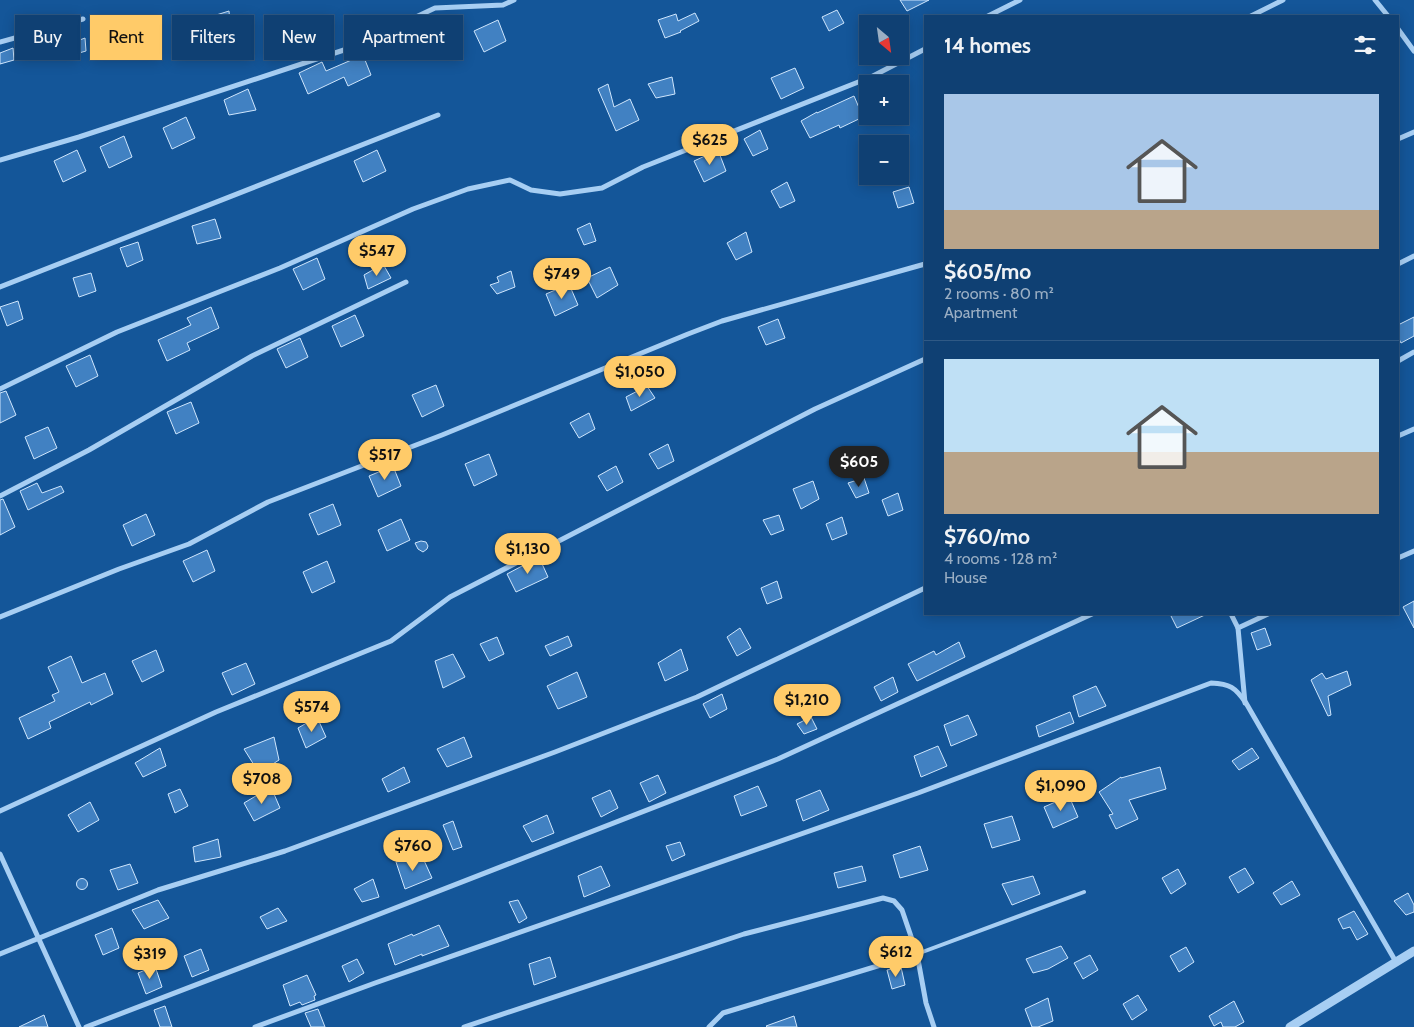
<!DOCTYPE html>
<meta charset="utf-8">
<style>
body{margin:0;font-family:Cabin,sans-serif;background:#1d4b7b;color:#f1f3f6;height:100vh;display:flex;flex-direction:column;font-size:19px;white-space:nowrap}
*{box-sizing:border-box;margin:0}
p{font-size:16px;color:#9bafc4}
.icon{flex:none;width:28px;height:28px;fill:none;stroke:currentColor;stroke-width:2;stroke-linecap:round;stroke-linejoin:round}
.map{position:relative;flex:1;overflow:hidden}
.side{position:absolute;left:924px;top:15px;width:475px;height:600px;display:flex;flex-direction:column;background:#0f4073;border-radius:0px;box-shadow:0 2px 12px #0003,0 0 0 1px #2f5985}
.side>*{flex:none}
.guide{position:absolute;left:15px;top:15px;width:475px;height:45px;display:flex;gap:10px}
.needle{width:32px;rotate:151deg}
.controls{position:absolute;left:859px;top:15px;display:grid;gap:10px}
.controls a{display:grid;place-items:center;width:50px;height:50px;border-radius:0px;background:#0f4073;box-shadow:0 2px 12px #0003,0 0 0 1px #2f5985;font-size:25px}
.price{position:absolute;translate:-50% -42px;padding:0 11px;border-radius:18px;background:#ffcb69;color:#111;font-size:16px;line-height:32px;filter:drop-shadow(0 1px 2px #0008)}
.price::after{content:'';position:absolute;left:50%;top:30px;width:15px;height:11px;margin-left:-8px;background:inherit;clip-path:polygon(0 0,100% 0,50% 100%)}
.price.current{background:#222;color:#fff}
ul{padding:0;list-style:none}
li{display:grid;align-content:center;gap:10px;height:265px;padding:0 20px}
li+li{border-top:1px solid #2f5985}
li span{display:grid;place-items:center;height:155px;border-radius:0px;color:#555}
li>.icon{margin-inline-start:auto}
span .icon{width:90px;height:90px;fill:#fffc;stroke-width:1}
li b{font-size:21px}
h2{display:flex;justify-content:space-between;align-items:center;height:60px;padding:0 20px;font-size:21px}
.chip{padding:0 18px;border-radius:0px;background:#0f4073;box-shadow:0 2px 12px #0003,0 0 0 1px #2f5985;font-size:18px;line-height:45px}
.chip.current{background:#ffcb69;color:#111}
.map>svg:first-child{display:block}
.building{fill:#4181c2;stroke:#cfe6fd}
.lines{fill:none;stroke-linecap:round;stroke-linejoin:round}
.service{stroke:#a7cef3;stroke-width:4}
.minor{stroke:#a7cef3;stroke-width:5}
.tertiary{stroke:#a7cef3;stroke-width:9}
</style>
<div class="map">
<svg width="1414" height="1027" viewBox="0 0 1414 1027">
<rect width="100%" height="100%" fill="#145699"/>
<g class="building">
<path d="M900,0H929L907,11Z"/>
<path d="M837,10L844,23L829,31L822,17Z"/>
<path d="M229,11L230,23L216,27L213,16Z"/>
<path d="M695,13L699,21L680,31L681,32L665,38L658,20L676,14L678,21Z"/>
<path d="M498,20L506,41L484,52L474,31Z"/>
<path d="M131,27L132,39L118,43L116,32Z"/>
<path d="M85,38L86,51L72,55L69,44Z"/>
<path d="M13,48L14,60L0,64V53Z"/>
<path d="M363,55L371,75L348,86L344,77L308,94L299,73L322,62L326,71Z"/>
<path d="M795,68L804,88L781,99L771,78Z"/>
<path d="M672,77L675,94L656,98L648,84Z"/>
<path d="M608,84L614,107L630,99L639,120L616,131L598,89Z"/>
<path d="M248,89L256,110L229,115L224,100Z"/>
<path d="M854,96L863,117L840,128L839,125L810,138L801,121L817,112V113Z"/>
<path d="M186,117L195,138L172,149L163,128Z"/>
<path d="M760,130L768,149L753,156L744,139Z"/>
<path d="M124,136L132,157L109,168L100,147Z"/>
<path d="M77,150L86,171L63,182L54,161Z"/>
<path d="M377,150L386,171L363,182L354,161Z"/>
<path d="M718,150L726,171L704,182L694,161Z"/>
<path d="M787,182L795,201L780,208L771,191Z"/>
<path d="M909,187L914,203L898,208L893,192Z"/>
<path d="M215,219L221,238L197,244L192,226Z"/>
<path d="M590,223L596,241L584,245L577,229Z"/>
<path d="M746,232L752,252L736,260L727,243Z"/>
<path d="M138,242L143,260L127,267L120,248Z"/>
<path d="M317,258L325,279L303,290L293,269Z"/>
<path d="M383,264L391,278L368,289L364,275Z"/>
<path d="M610,267L618,285L597,298L587,278Z"/>
<path d="M511,271L515,287L497,294L490,285L499,282L497,277Z"/>
<path d="M91,273L96,291L79,297L73,278Z"/>
<path d="M569,284L578,305L555,316L546,294Z"/>
<path d="M18,301L23,319L7,326L0,307Z"/>
<path d="M211,307L219,328L187,343L190,350L167,361L158,340L191,325L187,318Z"/>
<path d="M355,315L364,336L341,347L332,326Z"/>
<path d="M1414,317V336L1401,343L1398,337V325Z"/>
<path d="M778,319L785,338L766,345L758,327Z"/>
<path d="M300,338L308,357L286,368L277,349Z"/>
<path d="M90,355L98,376L76,387L66,366Z"/>
<path d="M436,385L444,406L422,417L412,395Z"/>
<path d="M647,386L655,398L631,411L626,397Z"/>
<path d="M6,391L16,415L0,423V393Z"/>
<path d="M191,402L199,423L176,434L167,412Z"/>
<path d="M589,413L595,429L579,438L570,423Z"/>
<path d="M48,427L57,448L34,459L25,437Z"/>
<path d="M668,444L674,461L658,469L649,454Z"/>
<path d="M489,454L497,475L474,486L465,464Z"/>
<path d="M393,466L401,486L378,497L369,476Z"/>
<path d="M616,466L623,482L607,491L598,476Z"/>
<path d="M864,478L869,493L856,498L848,483Z"/>
<path d="M813,481L819,499L801,509L793,489Z"/>
<path d="M37,483L42,493L61,486L64,492L28,510L20,491Z"/>
<path d="M898,493L903,510L888,516L882,500Z"/>
<path d="M3,499L15,527L0,535V500Z"/>
<path d="M333,504L341,525L318,535L309,514Z"/>
<path d="M146,514L155,535L132,546L123,525Z"/>
<path d="M779,515L784,530L771,535L763,520Z"/>
<path d="M842,517L847,534L832,540L826,524Z"/>
<path d="M401,519L410,540L387,551L378,530Z"/>
<path d="M421,541L426,542L428,546L427,549L423,552L418,549L415,543Z"/>
<path d="M207,550L215,571L193,582L183,561Z"/>
<path d="M539,557L548,577L516,592L507,574Z"/>
<path d="M327,561L335,582L312,593L303,572Z"/>
<path d="M777,581L782,598L767,604L761,588Z"/>
<path d="M1414,601V628L1403,607Z"/>
<path d="M1170,614H1207L1177,628Z"/>
<path d="M740,628L751,648L737,656L727,637Z"/>
<path d="M1265,628L1271,645L1257,650L1251,633Z"/>
<path d="M568,636L572,646L550,656L545,646Z"/>
<path d="M497,637L504,654L489,661L480,644Z"/>
<path d="M959,642L965,657L917,681L908,664L934,651L936,655Z"/>
<path d="M681,649L688,670L665,681L658,663Z"/>
<path d="M156,650L164,671L142,682L132,661Z"/>
<path d="M453,654L465,677L443,688L435,661Z"/>
<path d="M71,656L82,683L105,673L113,694L91,705L90,702L49,722L51,728L28,739L19,718L55,701L52,695L59,692L48,667Z"/>
<path d="M246,663L255,684L232,695L222,673Z"/>
<path d="M1347,671L1351,685L1328,696L1331,715L1328,716L1311,680L1322,673L1326,679Z"/>
<path d="M577,672L587,697L558,709L547,686Z"/>
<path d="M893,677L898,692L881,701L874,687Z"/>
<path d="M1096,686L1106,706L1079,717L1073,696Z"/>
<path d="M722,694L727,709L710,718L703,704Z"/>
<path d="M1070,712L1074,723L1039,737L1036,726Z"/>
<path d="M968,715L977,735L951,746L944,725Z"/>
<path d="M317,717L326,737L306,748L298,728Z"/>
<path d="M811,717L817,729L804,734L797,724Z"/>
<path d="M274,737L279,760L259,773L244,749Z"/>
<path d="M464,737L472,757L447,767L437,749Z"/>
<path d="M938,746L947,766L921,777L914,756Z"/>
<path d="M160,748L166,766L143,777L135,763Z"/>
<path d="M1252,748L1259,758L1239,770L1232,761Z"/>
<path d="M404,767L410,782L388,792L382,779Z"/>
<path d="M1160,767L1166,789L1129,800L1138,819L1116,829L1109,815L1113,814L1099,792L1121,777V778Z"/>
<path d="M658,775L666,793L649,802L640,783Z"/>
<path d="M758,786L767,806L741,816L734,796Z"/>
<path d="M271,787L280,808L254,821L244,803Z"/>
<path d="M180,789L188,806L175,813L168,794Z"/>
<path d="M610,790L618,808L601,817L592,798Z"/>
<path d="M820,790L829,810L803,821L796,800Z"/>
<path d="M1069,796L1078,817L1053,828L1044,807Z"/>
<path d="M90,802L99,820L78,832L68,815Z"/>
<path d="M547,815L554,833L532,842L523,826Z"/>
<path d="M1012,816L1020,840L992,848L984,824Z"/>
<path d="M453,821L462,847L453,850L443,825Z"/>
<path d="M218,839L221,857L195,862L193,847Z"/>
<path d="M680,842L685,855L672,861L666,846Z"/>
<path d="M920,846L928,870L900,878L893,855Z"/>
<path d="M422,856L432,878L405,889L396,862Z"/>
<path d="M130,864L138,883L118,890L110,870Z"/>
<path d="M601,866L610,886L584,897L578,876Z"/>
<path d="M862,866L866,881L838,888L834,873Z"/>
<path d="M1245,868L1254,883L1238,893L1229,877Z"/>
<path d="M1178,869L1186,884L1171,894L1162,878Z"/>
<path d="M1033,876L1040,894L1012,905L1002,884Z"/>
<circle cx="82" cy="884" r="5.5"/>
<path d="M373,879L379,897L362,902L354,889Z"/>
<path d="M1292,881L1300,895L1281,905L1273,893Z"/>
<path d="M1408,893L1414,905V912L1406,915L1394,901Z"/>
<path d="M158,900L169,918L144,929L132,910Z"/>
<path d="M518,900L527,918L519,923L509,902Z"/>
<path d="M278,908L287,921L267,929L260,917Z"/>
<path d="M1354,911L1368,934L1357,940L1350,927L1343,929L1338,919Z"/>
<path d="M439,925L449,946L422,956V954L395,965L388,944L412,934L413,936Z"/>
<path d="M112,928L119,948L103,955L95,935Z"/>
<path d="M1061,946L1068,958L1048,969L1033,973L1026,959Z"/>
<path d="M1186,947L1194,962L1179,972L1170,956Z"/>
<path d="M201,949L209,970L192,977L184,956Z"/>
<path d="M1090,955L1098,970L1083,979L1074,963Z"/>
<path d="M550,957L556,977L534,985L529,964Z"/>
<path d="M357,959L364,973L349,982L342,966Z"/>
<path d="M155,966L162,987L146,994L138,973Z"/>
<path d="M901,967L905,985L892,989L887,970Z"/>
<path d="M307,975L316,995L314,996L315,1000L302,1005L300,1002L290,1006L283,985Z"/>
<path d="M1138,995L1147,1010L1132,1020L1123,1004Z"/>
<path d="M1048,998L1053,1021L1038,1027H1032L1025,1009Z"/>
<path d="M1234,1001L1244,1022L1235,1027H1223L1221,1022L1214,1026L1209,1016Z"/>
<path d="M165,1006L172,1027H160L154,1010Z"/>
<path d="M318,1009L325,1027H311L305,1013Z"/>
<path d="M44,1015L48,1027H19Z"/>
<path d="M794,1016L797,1027H767L766,1026Z"/>
</g>
<g class="lines">
<path class="service" d="M917,954L1084,892"/>
<g class="minor">
<path d="M1375,0L1388,16"/>
<path d="M988,16L1020,0"/>
<path d="M1251,16L1283,0"/>
<path d="M1398,29L1414,51"/>
<path d="M0,42L83,19"/>
<path d="M1398,139L1414,132"/>
<path d="M0,160L79,137L350,48L435,8L503,5L514,0"/>
<path d="M1398,264L1414,256"/>
<path d="M0,287L438,115"/>
<path d="M1398,361L1414,352"/>
<path d="M0,389L117,332L280,268L413,209L468,189L510,180L531,190L560,194L602,188L643,167L871,77L925,49"/>
<path d="M1398,436L1414,429"/>
<path d="M0,496L89,450L252,356L406,282"/>
<path d="M1398,558L1414,551"/>
<path d="M1231,614L1238,628"/>
<path d="M0,617L119,569L189,544L268,502L442,435L688,334L722,321L925,264"/>
<path d="M1245,703L1238,628L1268,614"/>
<path d="M0,811L216,712L391,641L450,597L815,409L925,359"/>
<path d="M0,854L79,1027"/>
<path d="M0,954L158,890L285,851L555,752L697,697L925,588"/>
<path d="M86,1027L336,931L778,759L1092,614"/>
<path d="M255,1027L375,983L918,793L1211,683C1230,684 1235,687 1246,703L1396,962"/>
<path d="M464,1027L744,934L883,898L894,901L902,910L917,954L926,1003L934,1027"/>
<path d="M709,1027L723,1013L917,954"/>
</g>
<path class="tertiary" d="M1290,1027L1414,951"/>
</g>
</svg>
<div class="controls">
<a><svg class="needle" viewBox="-14 -14 28 28"><path d="M0-13l5 13h-10z" fill="#e53935"/><path d="M0 13l5-13h-10z" fill="#9bafc4"/></svg></a>
<a>+</a>
<a>−</a>
</div>
<b class="price" style="left:710px;top:166px">$625</b>
<b class="price" style="left:377px;top:277px">$547</b>
<b class="price" style="left:562px;top:300px">$749</b>
<b class="price" style="left:640px;top:398px">$1,050</b>
<b class="price" style="left:385px;top:481px">$517</b>
<b class="price current" style="left:859px;top:488px">$605</b>
<b class="price" style="left:528px;top:575px">$1,130</b>
<b class="price" style="left:807px;top:726px">$1,210</b>
<b class="price" style="left:312px;top:733px">$574</b>
<b class="price" style="left:262px;top:805px">$708</b>
<b class="price" style="left:1061px;top:812px">$1,090</b>
<b class="price" style="left:413px;top:872px">$760</b>
<b class="price" style="left:896px;top:978px">$612</b>
<b class="price" style="left:150px;top:980px">$319</b>
<div class="guide">
<a class="chip">Buy</a>
<a class="chip current">Rent</a>
<a class="chip">Filters</a>
<a class="chip">New</a>
<a class="chip">Apartment</a>
</div>
<section class="side">
<h2>14 homes<svg class="icon" aria-label="filters" viewBox="0 0 24 24"><path d="M4 7h16M4 17h16"/><circle cx="9" cy="7" r="2"/><circle cx="15" cy="17" r="2"/></svg></h2>
<ul>
<li><span style="background:linear-gradient(#a9c7e8 75%,#b9a48a 0)"><svg class="icon" aria-label="home" viewBox="0 0 24 24"><path d="M3 11l9-7 9 7M6 9v11h12V9"/></svg></span><div><b>$605/mo</b><p>2 rooms · 80 m²</p><p>Apartment</p></div></li>
<li><span style="background:linear-gradient(#bfe0f5 60%,#b9a48a 0)"><svg class="icon" aria-label="home" viewBox="0 0 24 24"><path d="M3 11l9-7 9 7M6 9v11h12V9"/></svg></span><div><b>$760/mo</b><p>4 rooms · 128 m²</p><p>House</p></div></li>
</ul>
</section>
</div>
